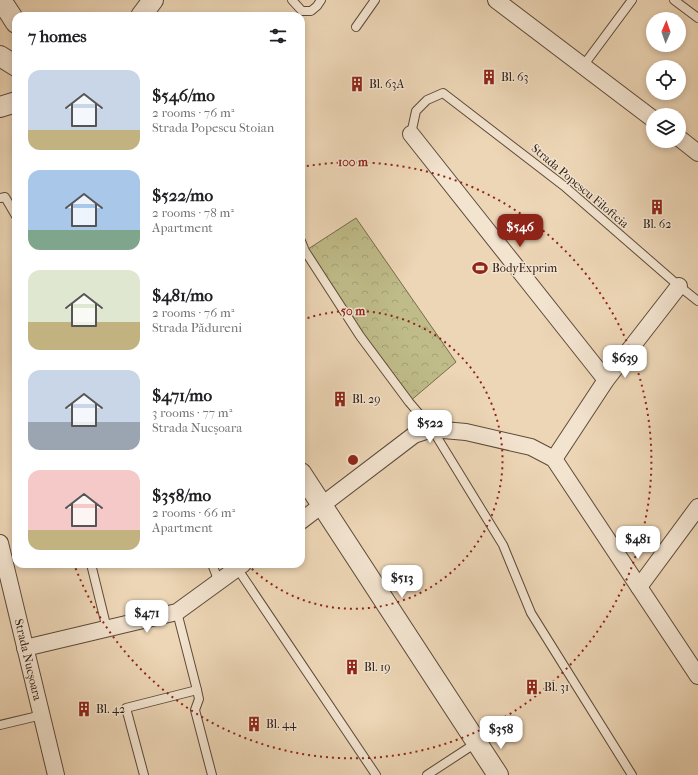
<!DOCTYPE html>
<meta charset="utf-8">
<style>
body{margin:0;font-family:"IM FELL French Canon",serif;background:#f2f2f2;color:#202124;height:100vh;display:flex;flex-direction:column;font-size:15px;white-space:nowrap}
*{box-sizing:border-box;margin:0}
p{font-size:13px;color:#757577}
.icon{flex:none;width:22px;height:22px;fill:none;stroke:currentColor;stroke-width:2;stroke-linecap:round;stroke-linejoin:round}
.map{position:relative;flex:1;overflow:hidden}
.details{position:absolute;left:12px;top:12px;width:293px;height:556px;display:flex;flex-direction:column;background:#fff;border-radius:12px;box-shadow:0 2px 6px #0003}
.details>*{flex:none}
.needle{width:26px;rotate:2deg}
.tools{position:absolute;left:646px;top:12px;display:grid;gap:8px}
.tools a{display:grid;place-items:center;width:40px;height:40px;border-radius:50%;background:#fff;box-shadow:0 2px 6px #0003;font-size:20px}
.price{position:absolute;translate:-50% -34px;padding:0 9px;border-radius:8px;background:#fff;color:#222;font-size:13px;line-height:26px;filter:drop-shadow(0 1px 2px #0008)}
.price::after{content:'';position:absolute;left:50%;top:24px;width:12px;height:9px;margin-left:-6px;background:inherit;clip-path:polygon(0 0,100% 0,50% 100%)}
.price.on{background:#8f2418;color:#fff}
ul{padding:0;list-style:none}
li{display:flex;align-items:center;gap:12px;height:100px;padding:0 16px}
li span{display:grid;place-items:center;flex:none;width:112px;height:80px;border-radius:12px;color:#555}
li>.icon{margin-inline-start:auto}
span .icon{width:48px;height:48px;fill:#fffc;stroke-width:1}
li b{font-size:17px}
h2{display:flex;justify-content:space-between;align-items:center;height:48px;padding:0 16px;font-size:17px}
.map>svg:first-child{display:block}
.park{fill:url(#park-crowns);stroke:#766c4d}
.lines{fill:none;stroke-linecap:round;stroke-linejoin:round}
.service-casing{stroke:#5d4a3a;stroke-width:10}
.minor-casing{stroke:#5d4a3a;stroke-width:18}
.tertiary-casing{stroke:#5d4a3a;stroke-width:22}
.service{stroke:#f3e4d0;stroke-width:8}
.minor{stroke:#f3e4d0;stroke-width:16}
.tertiary{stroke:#f3e4d0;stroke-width:20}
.ring{fill:none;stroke:#8f2418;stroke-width:2;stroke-dasharray:2 4}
.labels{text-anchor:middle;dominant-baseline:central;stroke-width:3;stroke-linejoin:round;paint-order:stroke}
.poi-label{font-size:12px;fill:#2d1b11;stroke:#f3e4d0;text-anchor:start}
.street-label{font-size:12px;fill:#2d1b11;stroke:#f3e4d0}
.centre{fill:#8f2418;stroke:#f3e4d0;stroke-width:2}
.ring-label{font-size:12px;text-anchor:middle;font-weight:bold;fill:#8f2418;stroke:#f3e4d0;stroke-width:3;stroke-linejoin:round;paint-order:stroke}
</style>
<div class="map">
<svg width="698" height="775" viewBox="0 0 698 775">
<defs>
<pattern id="park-crowns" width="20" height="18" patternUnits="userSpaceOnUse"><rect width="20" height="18" fill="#bfbc89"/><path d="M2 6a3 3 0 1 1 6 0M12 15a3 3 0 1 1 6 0" fill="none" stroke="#a4a175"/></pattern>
</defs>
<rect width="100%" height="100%" fill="#edd6b6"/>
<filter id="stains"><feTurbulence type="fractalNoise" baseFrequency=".005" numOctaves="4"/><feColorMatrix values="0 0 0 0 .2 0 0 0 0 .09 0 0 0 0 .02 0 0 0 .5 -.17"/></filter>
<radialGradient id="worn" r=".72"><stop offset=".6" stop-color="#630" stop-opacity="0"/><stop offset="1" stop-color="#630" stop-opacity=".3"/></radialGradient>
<path class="park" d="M356,218L456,362L409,402L305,251Z"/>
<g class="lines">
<g class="service-casing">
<g id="service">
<path d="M292,0L302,11H311L317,6L321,0"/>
<path d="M674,0L698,18"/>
<path d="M356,27L375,0"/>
<path d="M583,66L632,0"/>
<path d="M411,134L416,111L427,100L443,93L564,186L679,286L698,301"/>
<path d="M0,198L5,197L16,216"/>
<path d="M301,241L305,251L360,336L409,402L432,429L503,545L531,613L632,775"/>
<path d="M91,564L107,629"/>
<path d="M212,564L219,582"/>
<path d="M237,568L376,775"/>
<path d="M177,612L197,690L199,699L195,710L212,775"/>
<path d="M0,725L42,715"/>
<path d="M144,775L126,708L197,690"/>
<path d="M427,775L476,743"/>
</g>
</g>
<g class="minor-casing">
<g id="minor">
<path d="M496,0L653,119"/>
<path d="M411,134L606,380"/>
<path d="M679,138L698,153"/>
<path d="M554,459L606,380L679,286"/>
<path d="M301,521L414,435L432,429L466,432L531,447L554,459L698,676"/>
<path id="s1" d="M0,543L56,775"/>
<path d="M639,587L698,507"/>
<path d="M25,648L177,612L243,564"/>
</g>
</g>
<g class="tertiary-casing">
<g id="tertiary">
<path d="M1,0L16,23"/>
<path d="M141,16L153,0"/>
<path d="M0,56L16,66"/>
<path d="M0,107L16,102"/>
<path d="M301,473L498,775"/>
</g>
</g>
<use href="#service" class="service"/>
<use href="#minor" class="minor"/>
<use href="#tertiary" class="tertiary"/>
</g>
<g class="ring">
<path d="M302 320A149 149 0 1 1 247 564"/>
<path d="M301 167A298 298 0 1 1 74 564"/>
</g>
<defs>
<g id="building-bare" transform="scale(1.2)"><path d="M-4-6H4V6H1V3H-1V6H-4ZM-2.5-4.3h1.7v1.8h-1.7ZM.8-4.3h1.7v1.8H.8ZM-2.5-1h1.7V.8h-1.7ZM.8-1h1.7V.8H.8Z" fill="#8f2418" stroke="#f3e4d0" stroke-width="2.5" paint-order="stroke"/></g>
<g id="stadium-bare" transform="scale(1.2)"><path d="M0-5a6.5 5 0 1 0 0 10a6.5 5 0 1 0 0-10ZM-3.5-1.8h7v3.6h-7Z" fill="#8f2418" stroke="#f3e4d0" stroke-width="2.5" paint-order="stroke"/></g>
</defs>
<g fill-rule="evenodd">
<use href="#building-bare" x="489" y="77"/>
<use href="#building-bare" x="357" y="84"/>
<use href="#building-bare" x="657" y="207"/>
<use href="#stadium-bare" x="480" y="268"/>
<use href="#building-bare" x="340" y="399"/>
<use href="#building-bare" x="352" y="667"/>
<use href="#building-bare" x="532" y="687"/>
<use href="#building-bare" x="84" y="709"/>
<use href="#building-bare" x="254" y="724"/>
</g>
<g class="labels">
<g class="poi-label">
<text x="501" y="77">Bl. 63</text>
<text x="369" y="84">Bl. 63A</text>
<text x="657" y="224" text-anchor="middle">Bl. 62</text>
<text x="492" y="268">BodyExprim</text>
<text x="352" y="399">Bl. 29</text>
<text x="364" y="667">Bl. 19</text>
<text x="544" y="687">Bl. 31</text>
<text x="96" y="709">Bl. 42</text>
<text x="266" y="724">Bl. 44</text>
</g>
<g class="street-label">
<text transform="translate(580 186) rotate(40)">Strada Popescu Filofteia</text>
<text stroke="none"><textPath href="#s1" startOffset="120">Strada Nucșoara</textPath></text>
</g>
</g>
<circle cx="353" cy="460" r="6" class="centre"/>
<g class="ring-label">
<text x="353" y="166">100 m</text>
<text x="353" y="315">50 m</text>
</g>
<rect width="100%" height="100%" filter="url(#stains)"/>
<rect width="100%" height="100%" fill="url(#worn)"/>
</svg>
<div class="tools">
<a><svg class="needle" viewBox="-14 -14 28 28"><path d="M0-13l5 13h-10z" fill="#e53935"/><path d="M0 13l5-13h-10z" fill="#757577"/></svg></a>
<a><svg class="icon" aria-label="locate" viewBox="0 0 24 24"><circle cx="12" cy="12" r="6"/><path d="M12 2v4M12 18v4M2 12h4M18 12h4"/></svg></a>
<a><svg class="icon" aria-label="layers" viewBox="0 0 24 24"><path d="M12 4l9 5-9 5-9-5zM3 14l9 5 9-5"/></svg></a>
</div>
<b class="price on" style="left:520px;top:248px">$546</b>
<b class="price" style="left:625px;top:379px">$639</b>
<b class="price" style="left:430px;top:444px">$522</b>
<b class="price" style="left:638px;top:560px">$481</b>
<b class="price" style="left:402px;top:599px">$513</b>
<b class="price" style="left:147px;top:634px">$471</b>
<b class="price" style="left:501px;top:750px">$358</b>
<section class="details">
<h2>7 homes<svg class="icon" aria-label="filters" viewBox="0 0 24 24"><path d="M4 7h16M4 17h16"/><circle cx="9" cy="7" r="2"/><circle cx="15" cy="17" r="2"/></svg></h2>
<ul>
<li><span style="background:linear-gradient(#c9d6e8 75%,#c2b280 0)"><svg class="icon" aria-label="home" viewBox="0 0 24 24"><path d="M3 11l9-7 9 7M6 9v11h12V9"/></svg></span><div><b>$546/mo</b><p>2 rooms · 76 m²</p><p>Strada Popescu Stoian</p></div></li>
<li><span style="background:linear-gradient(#a9c7e8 75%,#7fa58c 0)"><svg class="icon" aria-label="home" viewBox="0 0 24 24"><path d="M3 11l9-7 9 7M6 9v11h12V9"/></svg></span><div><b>$522/mo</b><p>2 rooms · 78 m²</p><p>Apartment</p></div></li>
<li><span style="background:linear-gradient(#dfe7d0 65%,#c2b280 0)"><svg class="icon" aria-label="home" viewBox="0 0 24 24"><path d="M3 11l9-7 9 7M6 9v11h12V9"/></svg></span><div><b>$481/mo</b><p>2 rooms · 76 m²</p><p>Strada Pădureni</p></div></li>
<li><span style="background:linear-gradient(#c9d6e8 65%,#9aa5b1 0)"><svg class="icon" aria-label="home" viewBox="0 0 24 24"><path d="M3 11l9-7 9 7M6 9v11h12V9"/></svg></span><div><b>$471/mo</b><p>3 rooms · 77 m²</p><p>Strada Nucșoara</p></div></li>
<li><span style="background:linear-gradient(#f6c9c9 75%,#c2b280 0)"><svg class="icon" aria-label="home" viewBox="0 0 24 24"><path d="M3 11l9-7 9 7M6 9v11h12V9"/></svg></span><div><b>$358/mo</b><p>2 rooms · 66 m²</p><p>Apartment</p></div></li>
</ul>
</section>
</div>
